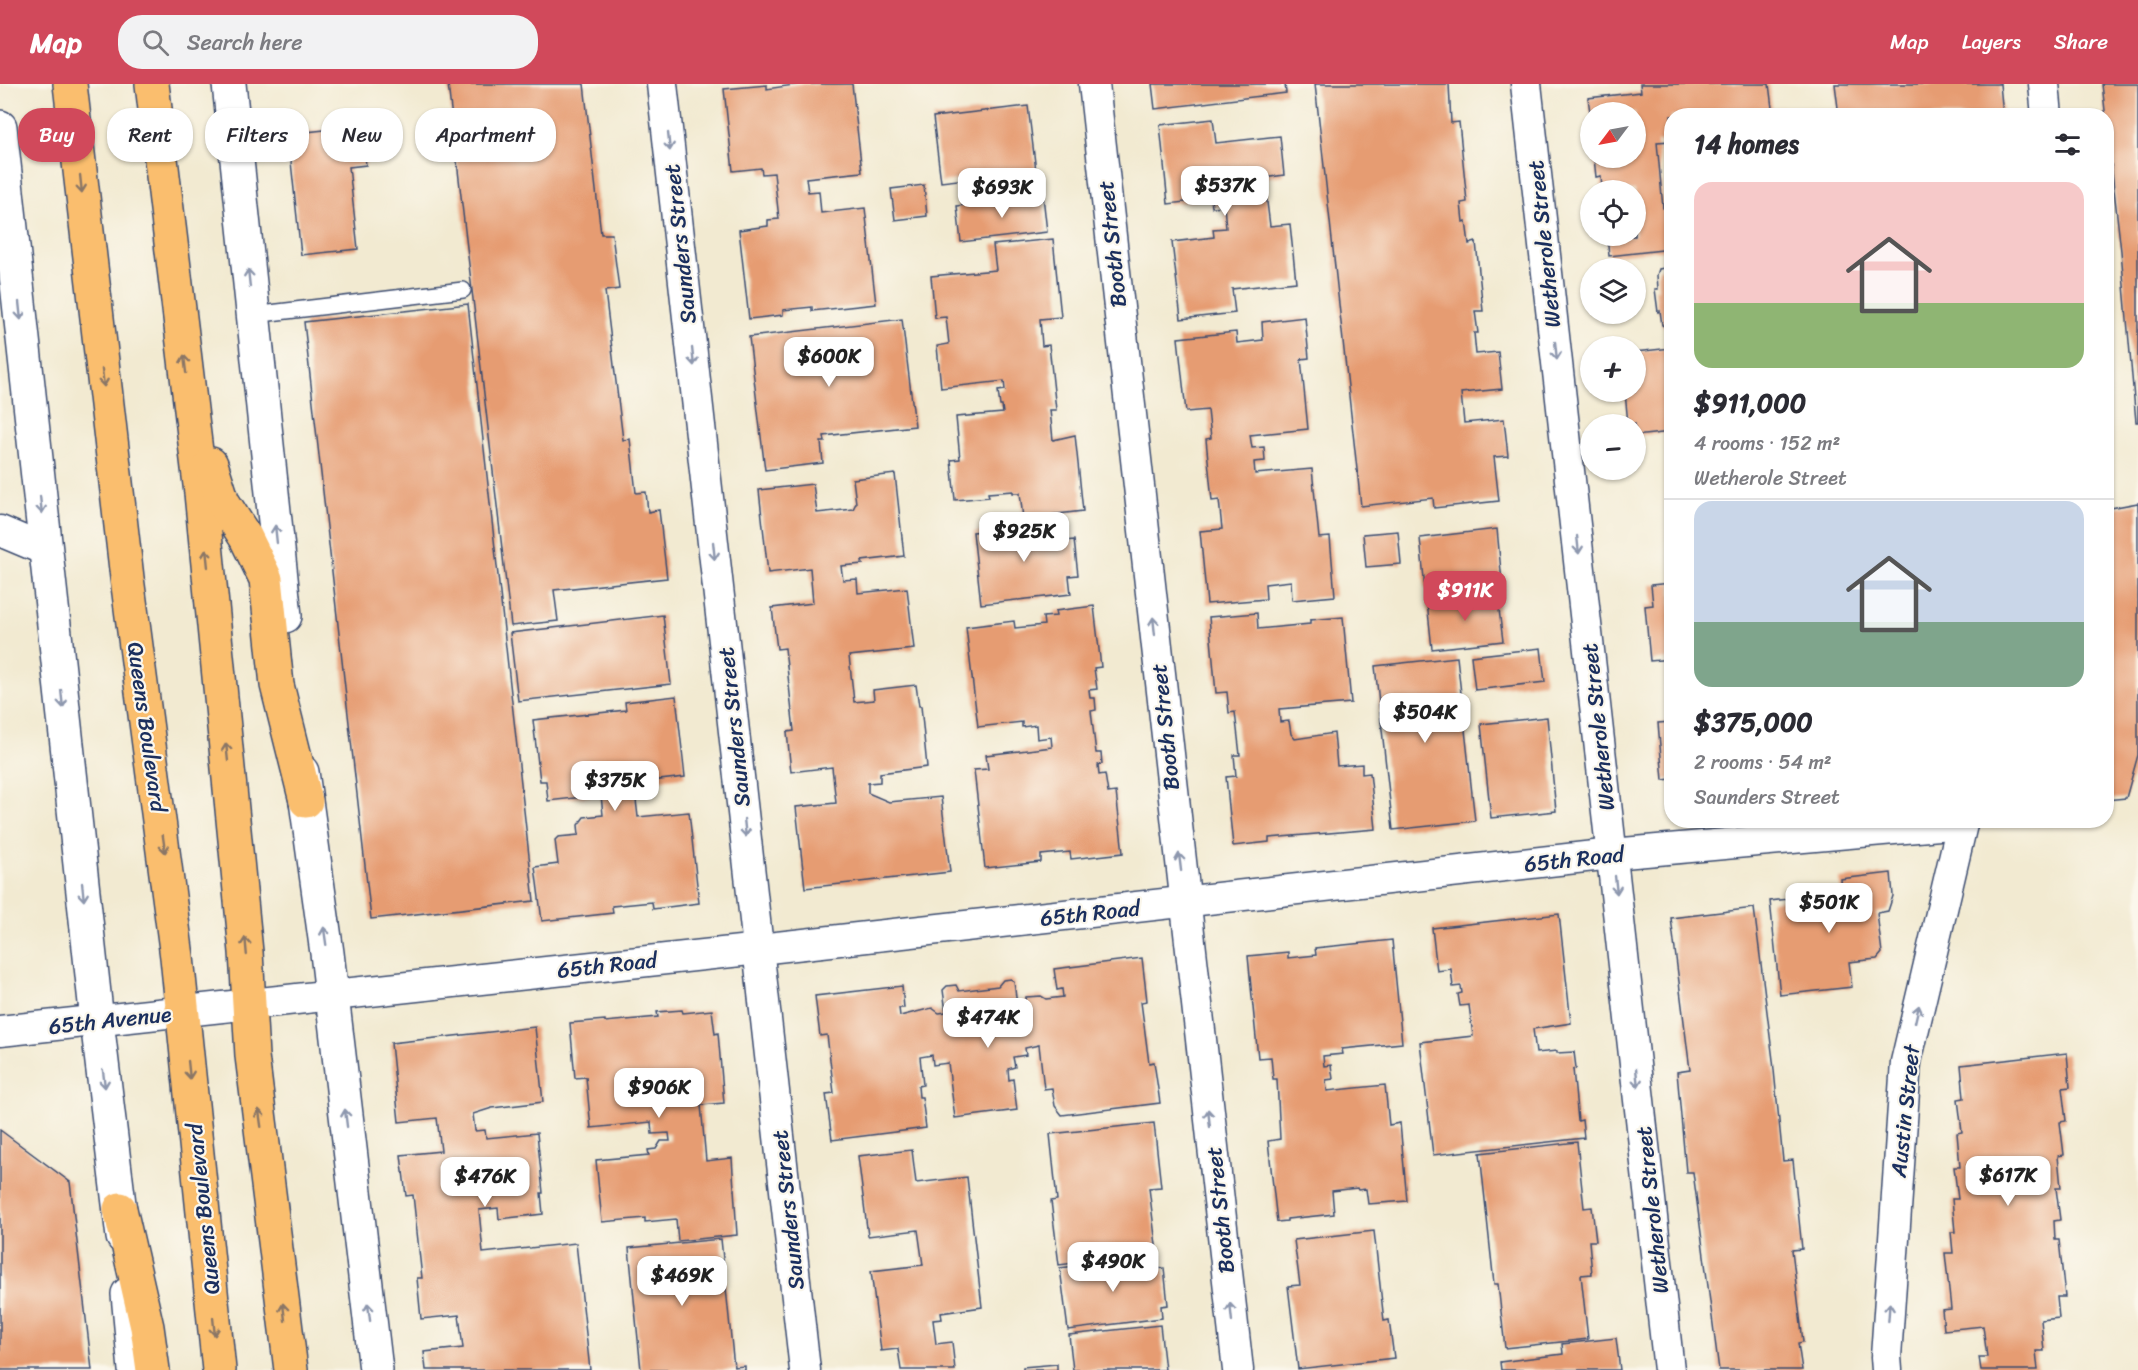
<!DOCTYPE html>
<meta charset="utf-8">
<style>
body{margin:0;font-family:Sriracha,sans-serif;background:#f2f2f3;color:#2b2b33;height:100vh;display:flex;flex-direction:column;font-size:22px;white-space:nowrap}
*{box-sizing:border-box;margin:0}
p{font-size:20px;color:#7c7c81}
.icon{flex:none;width:33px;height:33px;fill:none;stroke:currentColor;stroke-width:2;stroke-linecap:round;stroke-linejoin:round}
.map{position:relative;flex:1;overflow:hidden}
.details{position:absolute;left:1664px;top:24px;width:450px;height:720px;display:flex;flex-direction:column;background:#fff;border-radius:24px;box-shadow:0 2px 4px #0004}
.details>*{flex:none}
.hud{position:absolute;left:18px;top:24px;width:570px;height:54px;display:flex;gap:12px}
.needle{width:39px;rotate:238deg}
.tools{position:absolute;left:1580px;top:18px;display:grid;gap:12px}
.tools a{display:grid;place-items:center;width:66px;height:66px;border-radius:50%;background:#fff;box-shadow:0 2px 4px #0004;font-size:30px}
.price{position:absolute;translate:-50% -51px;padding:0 14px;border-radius:12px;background:#fff;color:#222;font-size:20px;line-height:39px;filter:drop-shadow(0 2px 3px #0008)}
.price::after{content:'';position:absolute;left:50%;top:36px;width:18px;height:14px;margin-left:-9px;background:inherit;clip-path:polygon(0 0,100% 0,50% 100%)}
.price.current{background:#d1495b;color:#fff}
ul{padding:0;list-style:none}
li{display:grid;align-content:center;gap:12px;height:318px;padding:0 30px}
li+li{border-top:2px solid #e1e1e2}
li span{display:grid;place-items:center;height:186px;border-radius:18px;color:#555}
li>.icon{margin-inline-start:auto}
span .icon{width:108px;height:108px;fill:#fffc;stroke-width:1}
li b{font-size:26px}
h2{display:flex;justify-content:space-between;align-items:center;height:72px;padding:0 30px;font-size:26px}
.pill{padding:0 21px;border-radius:24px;background:#fff;box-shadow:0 2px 4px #0004;font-size:21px;line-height:54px}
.pill.current{background:#d1495b;color:#fff}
header{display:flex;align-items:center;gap:36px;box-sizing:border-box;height:84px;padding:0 30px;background:#d1495b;color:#fff}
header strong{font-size:28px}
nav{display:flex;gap:33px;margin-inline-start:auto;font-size:21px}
.search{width:420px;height:54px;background:#f2f2f3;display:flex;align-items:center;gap:15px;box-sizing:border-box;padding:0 21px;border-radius:24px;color:#7c7c81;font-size:22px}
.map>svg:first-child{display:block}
.building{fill:#e69c72}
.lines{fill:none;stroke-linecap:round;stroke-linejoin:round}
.service-casing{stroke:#3b4b6f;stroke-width:18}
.minor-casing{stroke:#3b4b6f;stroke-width:33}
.tertiary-casing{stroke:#3b4b6f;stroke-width:36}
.primary-casing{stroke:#3b4b6f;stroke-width:36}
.service{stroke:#fff;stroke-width:15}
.minor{stroke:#fff;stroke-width:30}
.tertiary{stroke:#fff;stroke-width:33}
.primary{stroke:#fabe6e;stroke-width:33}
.oneway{stroke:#8d97ae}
.oneway2{stroke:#8a7666}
.labels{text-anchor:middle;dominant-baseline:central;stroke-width:4.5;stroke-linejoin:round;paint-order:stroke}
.street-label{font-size:22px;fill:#1b2f5e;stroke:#fbf7ec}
</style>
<header>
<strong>Map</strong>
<div class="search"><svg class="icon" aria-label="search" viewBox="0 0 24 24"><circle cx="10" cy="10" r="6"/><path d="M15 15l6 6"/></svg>Search here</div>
<nav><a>Map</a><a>Layers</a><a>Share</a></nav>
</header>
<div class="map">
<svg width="2138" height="1286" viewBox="0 0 2138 1286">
<rect width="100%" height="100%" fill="#fbf7ec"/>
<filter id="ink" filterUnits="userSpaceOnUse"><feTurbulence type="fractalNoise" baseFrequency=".0167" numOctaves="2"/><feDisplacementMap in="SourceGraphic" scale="12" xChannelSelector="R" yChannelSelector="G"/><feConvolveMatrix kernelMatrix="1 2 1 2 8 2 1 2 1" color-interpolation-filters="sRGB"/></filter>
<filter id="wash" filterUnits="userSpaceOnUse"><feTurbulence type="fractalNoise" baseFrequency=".008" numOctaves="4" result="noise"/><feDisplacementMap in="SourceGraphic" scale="24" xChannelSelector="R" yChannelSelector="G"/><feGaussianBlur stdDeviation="1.35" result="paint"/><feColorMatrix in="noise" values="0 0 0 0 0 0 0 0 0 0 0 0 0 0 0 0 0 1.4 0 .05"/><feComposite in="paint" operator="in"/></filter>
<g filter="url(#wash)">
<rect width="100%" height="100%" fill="#f2ead1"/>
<g id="blocks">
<g class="building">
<path d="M448,0H584L601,150H612L619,205L605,207L623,356L630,355L636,409L646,408L648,428L659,426L667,494L554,506L558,537L511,542Z"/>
<path d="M800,0H852L862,88L806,94L808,108L819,107L821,129L865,124L876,220L812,227V223L783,226V231L749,235L739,146L768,142V136L779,135L774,89L762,90L761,84L733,87L724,5L767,1V5Z"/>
<path d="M1152,0H1285L1286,9L1155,25Z"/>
<path d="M1315,0H1449L1451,39L1459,38L1467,118L1461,119L1463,138L1466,137L1469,160L1476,158L1483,227H1475L1478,249H1474L1476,270L1498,268L1502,305L1461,309L1464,339L1504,335L1508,372L1494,373L1499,417L1434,424L1433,414L1361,422Z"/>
<path d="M1640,0H1769L1773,32H1671V57L1657,58L1663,124L1671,123V165L1609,172L1607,152H1635V106H1602L1601,92L1596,93L1594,74H1635V28H1590L1588,14L1641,8Z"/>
<path d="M1835,0H2000L2003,32H1839Z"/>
<path d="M2102,0H2138V338H2136L2121,167Z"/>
<path d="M1028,22L1036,87L941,98L933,33Z"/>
<path d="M1213,35L1216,59L1280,52L1284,91L1264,94L1270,142L1290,140L1296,198L1232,205L1235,229L1181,235L1172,158L1214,153L1213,145L1226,144L1224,122L1212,123L1211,115L1168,120L1160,41Z"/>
<path d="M361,42L366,81L349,83L358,165L301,171L288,50Z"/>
<path d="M924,101L927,132L895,136L891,105Z"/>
<path d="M1043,112L1047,148L961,158L957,122Z"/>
<path d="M1053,155L1061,233L1040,235L1042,262L1049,261L1056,326H1050L1053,356L1075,351L1083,427L1023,434L1020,409H1013V407L988,409L989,413L955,416L951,376L960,375L956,333L1003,329L1002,322H1000L998,307L1005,306L1004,297L941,304L937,262L949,260L946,233L935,234L931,192L996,186L993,161Z"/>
<path d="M1671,183V244H1668L1662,241L1660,227L1658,228L1655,205H1658L1657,191L1659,185Z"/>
<path d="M468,220L534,817L371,835L304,238Z"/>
<path d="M1305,233L1309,274L1301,275L1308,345L1250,351L1252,364L1264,363L1265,377L1254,378L1255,390L1312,385L1319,454L1330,453L1335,512L1292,516L1291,497L1265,500L1266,515L1207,520L1200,447L1222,445L1219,416L1212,417L1206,355L1211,354L1208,326L1186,328L1178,254L1236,248L1237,259L1263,256L1262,238Z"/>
<path d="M902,235L915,342L824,352L825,358H821L823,379L765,386L749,253Z"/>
<path d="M1671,264V348L1635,352V340H1628L1625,308H1635V268Z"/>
<path d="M895,390L904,472L862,477L863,480L841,482L843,496L857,495L858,509L907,504L914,565L849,572L854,618L874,616L873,606L916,601L919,622H921L927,683L880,689V698L868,699V709L889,718L941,713L950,788L805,804L796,723L836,719L832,683L791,688L787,648L794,647L785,564L777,565L772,524L813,519L810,484L768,489L759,406L813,400L817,429L853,425L856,419L853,395Z"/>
<path d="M2138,419V671L2126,714L2106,716V443L2111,424Z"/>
<path d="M1063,438L1065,457L1074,456L1078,491L1069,492L1071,510L981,520L973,448Z"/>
<path d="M1497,445L1502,498L1425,505L1420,454Z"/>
<path d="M1398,447L1401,480L1366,483L1363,450Z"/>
<path d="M1671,499V575L1650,577L1645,522L1653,521L1651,501Z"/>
<path d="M1497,510L1503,557L1432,565L1427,518Z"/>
<path d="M1094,522L1101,583L1094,584L1097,605L1089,606L1090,614H1095L1096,626L1091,627L1096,669H1101L1102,680L1098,681L1099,691L1105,690L1108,709L1116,708L1123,769L1071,775L1070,768L1041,771V778L985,784L974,686L988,685L986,671L1052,663L1051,653L1037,655L1036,641L1022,643V638L978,643L966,543L1014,537L1015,544L1044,541L1043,533L1056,532L1055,527Z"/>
<path d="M1257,529L1258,545L1310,540V536L1343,533L1351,619L1279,625L1280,638L1289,637L1291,650L1295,655L1334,649L1337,682L1362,680V690L1370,689L1376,745L1269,754V758L1233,762L1226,693L1236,692L1234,671H1240L1235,628L1229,629L1227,608L1216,609L1209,533Z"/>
<path d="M663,531L671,600L518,617L510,549Z"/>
<path d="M1541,564L1545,598L1475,606L1471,572Z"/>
<path d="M1457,573L1475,737L1393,746L1375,582Z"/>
<path d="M676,612L685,693L634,699L638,733L689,728L699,819L653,825L652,818L612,822L613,829L542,837L535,783L558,780L555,756L558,753L579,751L578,741L584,733L603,731L601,711L548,717L546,697H540L533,636L626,626L625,618Z"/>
<path d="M1547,633L1556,727L1491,734L1481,640Z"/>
<path d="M1671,638V695L1663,696L1658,639Z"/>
<path d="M1891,789L1893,812L1888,827L1877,829L1882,869L1877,875L1849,878L1852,903L1780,911L1770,817L1841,809L1840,795Z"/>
<path d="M1754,824L1773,976L1783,1077L1793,1076L1802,1165L1792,1166L1803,1258L1798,1259L1802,1286H1719L1693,1088H1686L1677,988L1690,986L1671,834Z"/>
<path d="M1559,830L1571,939L1533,945L1536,969L1557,967V969L1574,968L1576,984L1573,985L1578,1037L1582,1036L1584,1054L1433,1071L1420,958L1473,952L1469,921L1460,922L1458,910L1462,909L1461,902L1453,903L1451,885L1437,887L1432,844Z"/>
<path d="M1392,856L1402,959L1342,965L1343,970L1323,972L1324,982L1331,981L1333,995L1326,996L1327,1007L1385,1001L1389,1041L1400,1039L1407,1117L1368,1120L1366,1105L1358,1106L1357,1104L1332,1107L1334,1130L1287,1135V1137L1277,1138L1268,1057L1280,1055L1277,995H1273L1271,973L1258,974L1248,872L1288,868V874L1316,871L1315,864Z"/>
<path d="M1142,874L1147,917L1141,918L1149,979L1154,978L1160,1019L1062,1031L1055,1022L1052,1004L1044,1005L1039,961L1025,964L1026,971L1013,973L1015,983L1008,985L1009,996L1013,995L1017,1026L955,1034L948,979L933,981L932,971L920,973L923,1001L918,1002L919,1013H922L926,1044L832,1056L826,1010L834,1009L827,951L820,952L815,912L902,902L904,924H899L900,932L932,924L939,929L946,928L943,906L947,902L956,901L959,907L998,902L1003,896L1011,895L1014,898L1017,921H1023L1026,913L1041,912L1046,915L1063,913L1062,905L1057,906L1054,885Z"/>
<path d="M682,926L683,929L712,926L715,950L718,949L724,1019L701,1021L706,1077L732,1074L737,1151L678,1157L676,1135L645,1138V1134L602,1138L596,1076L649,1071L648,1066L656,1065L661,1057H670L669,1049L652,1050L651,1038L591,1044L586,993L575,994L570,939L605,936V938L658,933L657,928Z"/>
<path d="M535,943L543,1018L492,1024L473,1030L475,1047L485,1046L486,1054L537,1049L543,1109H541L543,1130L499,1135L498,1124L479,1126L483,1169L576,1159L590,1286H426L424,1268L463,1264L459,1231L421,1235L417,1194H422L413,1111L406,1112L401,1071L441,1067L437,1034L399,1038L391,959Z"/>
<path d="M2067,969L2070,1003L2062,1004L2066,1037L2060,1038L2064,1071L2058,1072L2061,1104H2056L2060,1136L2054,1137L2055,1156H2059L2065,1213H2057L2059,1234L2041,1236L2044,1267H2036L2038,1286H1981L1979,1273H1987L1983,1242L1944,1246L1942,1226L1951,1225L1945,1169H1953L1951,1148H1955L1952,1115H1958L1954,1083H1960L1957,1049L1962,1048L1958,1015L1964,1014L1961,981Z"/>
<path d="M1154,1039L1161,1103L1149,1104L1157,1169L1059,1181L1051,1117L1057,1116L1050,1050Z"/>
<path d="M0,1046L70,1098L92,1286H0Z"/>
<path d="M1577,1058L1584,1124L1592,1123L1596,1157H1589L1592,1190L1581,1191L1588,1255L1505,1264L1498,1200H1494L1480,1069Z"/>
<path d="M912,1066L916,1099L967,1093L982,1223L941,1229L942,1235L933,1236L936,1260L952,1258L955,1286H901L898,1265L881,1267L871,1187L923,1181L918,1146L868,1152L858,1072Z"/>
<path d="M1374,1147L1384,1237L1389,1236L1394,1274L1298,1285L1288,1202L1300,1201L1294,1156Z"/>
<path d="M721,1155L734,1283L745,1282V1286H641L629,1164Z"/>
<path d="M1154,1172L1156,1185L1164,1184L1166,1202L1168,1221L1161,1222L1162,1234L1068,1246L1060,1184Z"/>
<path d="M1160,1241L1165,1286H1073L1069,1251Z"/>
<path d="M1616,1254L1620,1286H1501L1500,1278L1563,1270L1562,1260Z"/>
<path d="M1057,1280V1286H1023V1283Z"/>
</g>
</g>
</g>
<g filter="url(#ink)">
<use href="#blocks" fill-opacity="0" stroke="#3b4b6f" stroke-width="1.5"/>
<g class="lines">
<g class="service-casing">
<path id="service" d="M253,231L463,206"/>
</g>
<g class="minor-casing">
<g id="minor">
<path d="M662,0L805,1286"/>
<path d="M1094,0L1238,1286"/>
<path d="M1526,0L1669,1286"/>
<path d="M2044,0L2047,32"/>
<path d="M0,447L45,466"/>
<path d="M0,947L759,865L1612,770L1962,739"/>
<path d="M1887,1286L1886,1273L1906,978L1963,736"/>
</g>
</g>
<g class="tertiary-casing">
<g id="tertiary">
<path d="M229,0L285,532"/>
<path d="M0,43L97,937L123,1153"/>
<path d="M302,688L327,869L376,1286"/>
<path d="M128,1210L135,1286"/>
</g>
</g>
<g class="primary-casing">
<g id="primary">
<path d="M70,0L127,494L177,873L219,1286"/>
<path d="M152,0L201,409L246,868L252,972L291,1286"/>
<path d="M211,380L223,418L246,454L266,495L277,601L306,717"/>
<path d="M120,1125L147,1243L153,1286"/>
</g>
</g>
<use href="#service" class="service"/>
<use href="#minor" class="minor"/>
<use href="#tertiary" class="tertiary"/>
<use href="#primary" class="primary"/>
</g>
<defs><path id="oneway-shaft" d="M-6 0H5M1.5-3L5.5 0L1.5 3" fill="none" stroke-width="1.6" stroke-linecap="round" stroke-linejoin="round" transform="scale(1.5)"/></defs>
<g class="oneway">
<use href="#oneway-shaft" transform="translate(669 58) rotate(84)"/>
<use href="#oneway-shaft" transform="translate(249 194) rotate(-96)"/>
<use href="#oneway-shaft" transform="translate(20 227) rotate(84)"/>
<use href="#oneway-shaft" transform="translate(1556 267) rotate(84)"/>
<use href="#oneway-shaft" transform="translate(693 273) rotate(84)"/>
<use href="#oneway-shaft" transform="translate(41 421) rotate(84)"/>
<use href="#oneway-shaft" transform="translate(276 450) rotate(-96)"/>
<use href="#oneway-shaft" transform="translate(1578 461) rotate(84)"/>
<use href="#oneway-shaft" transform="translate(714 467) rotate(84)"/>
<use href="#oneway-shaft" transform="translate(1154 542) rotate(-96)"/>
<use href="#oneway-shaft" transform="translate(62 615) rotate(84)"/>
<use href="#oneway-shaft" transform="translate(745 744) rotate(84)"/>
<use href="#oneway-shaft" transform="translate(1180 778) rotate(-97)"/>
<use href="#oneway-shaft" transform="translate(1616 801) rotate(84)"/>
<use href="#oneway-shaft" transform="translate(83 808) rotate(84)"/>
<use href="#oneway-shaft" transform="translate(325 852) rotate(-98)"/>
<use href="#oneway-shaft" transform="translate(1917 930) rotate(-77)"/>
<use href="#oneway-shaft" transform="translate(1637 994) rotate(84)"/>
<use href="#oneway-shaft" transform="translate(104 995) rotate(83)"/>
<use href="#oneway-shaft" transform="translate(346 1034) rotate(-97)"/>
<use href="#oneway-shaft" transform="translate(1209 1034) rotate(-96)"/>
<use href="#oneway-shaft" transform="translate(369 1228) rotate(-97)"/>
<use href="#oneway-shaft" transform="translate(1231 1228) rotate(-96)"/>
<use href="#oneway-shaft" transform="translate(1889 1228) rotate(-86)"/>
</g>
<g class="oneway2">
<use href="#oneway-shaft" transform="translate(81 100) rotate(84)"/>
<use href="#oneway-shaft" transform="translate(185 280) rotate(-97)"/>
<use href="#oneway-shaft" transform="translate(103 294) rotate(83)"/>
<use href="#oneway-shaft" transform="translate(207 474) rotate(-96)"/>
<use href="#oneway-shaft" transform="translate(227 668) rotate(-96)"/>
<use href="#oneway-shaft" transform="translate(164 760) rotate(82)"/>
<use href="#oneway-shaft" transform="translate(246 862) rotate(-95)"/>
<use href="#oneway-shaft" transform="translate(189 986) rotate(84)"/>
<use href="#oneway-shaft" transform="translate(260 1034) rotate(-98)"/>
<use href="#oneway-shaft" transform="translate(284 1228) rotate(-97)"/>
<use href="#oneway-shaft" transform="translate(214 1243) rotate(84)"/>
</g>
</g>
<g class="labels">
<g class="street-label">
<text transform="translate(680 160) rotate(-96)">Saunders Street</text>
<text transform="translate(1112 160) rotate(-96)">Booth Street</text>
<text transform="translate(1544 160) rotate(-96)">Wetherole Street</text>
<text transform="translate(147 643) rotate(82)">Queens Boulevard</text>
<text transform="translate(734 643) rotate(-96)">Saunders Street</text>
<text transform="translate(1165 643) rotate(-96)">Booth Street</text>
<text transform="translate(1598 643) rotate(-96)">Wetherole Street</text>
<text transform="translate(1574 775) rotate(-6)">65th Road</text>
<text transform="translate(1090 829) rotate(-6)">65th Road</text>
<text transform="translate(607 881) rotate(-6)">65th Road</text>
<text transform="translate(110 936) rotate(-6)">65th Avenue</text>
<text transform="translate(1905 1027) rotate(-84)">Austin Street</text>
<text transform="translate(203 1125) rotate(-96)">Queens Boulevard</text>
<text transform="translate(788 1126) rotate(-96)">Saunders Street</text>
<text transform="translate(1220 1126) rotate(-96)">Booth Street</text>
<text transform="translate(1652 1126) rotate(-96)">Wetherole Street</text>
</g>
</g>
</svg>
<div class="tools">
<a><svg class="needle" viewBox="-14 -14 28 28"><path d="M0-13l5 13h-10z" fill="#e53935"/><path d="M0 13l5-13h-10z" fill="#7c7c81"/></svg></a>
<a><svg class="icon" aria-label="locate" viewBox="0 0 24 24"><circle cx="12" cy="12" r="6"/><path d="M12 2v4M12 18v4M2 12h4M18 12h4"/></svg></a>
<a><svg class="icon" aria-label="layers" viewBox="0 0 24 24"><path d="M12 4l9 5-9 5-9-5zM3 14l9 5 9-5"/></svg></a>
<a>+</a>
<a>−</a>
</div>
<b class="price" style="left:1225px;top:133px">$537K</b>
<b class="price" style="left:1002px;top:135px">$693K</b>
<b class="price" style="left:829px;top:304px">$600K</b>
<b class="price" style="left:1024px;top:479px">$925K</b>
<b class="price current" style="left:1465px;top:538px">$911K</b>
<b class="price" style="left:1425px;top:660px">$504K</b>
<b class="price" style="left:615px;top:728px">$375K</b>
<b class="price" style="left:1829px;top:850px">$501K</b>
<b class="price" style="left:988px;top:965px">$474K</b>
<b class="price" style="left:659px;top:1035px">$906K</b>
<b class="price" style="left:2008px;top:1123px">$617K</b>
<b class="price" style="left:485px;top:1124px">$476K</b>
<b class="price" style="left:1113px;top:1209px">$490K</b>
<b class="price" style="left:682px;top:1223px">$469K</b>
<div class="hud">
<a class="pill current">Buy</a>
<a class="pill">Rent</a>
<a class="pill">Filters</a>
<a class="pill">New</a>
<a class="pill">Apartment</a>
</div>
<section class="details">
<h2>14 homes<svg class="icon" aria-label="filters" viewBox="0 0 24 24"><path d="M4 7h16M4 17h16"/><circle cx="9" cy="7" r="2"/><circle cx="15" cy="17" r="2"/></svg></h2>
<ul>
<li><span style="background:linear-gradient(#f6c9c9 65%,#8fb573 0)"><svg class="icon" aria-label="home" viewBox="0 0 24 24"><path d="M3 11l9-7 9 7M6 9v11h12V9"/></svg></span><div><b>$911,000</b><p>4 rooms · 152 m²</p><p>Wetherole Street</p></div></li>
<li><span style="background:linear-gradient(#c9d6e8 65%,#7fa58c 0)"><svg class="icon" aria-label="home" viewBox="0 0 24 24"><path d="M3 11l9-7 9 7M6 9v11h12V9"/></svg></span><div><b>$375,000</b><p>2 rooms · 54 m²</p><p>Saunders Street</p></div></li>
</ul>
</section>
</div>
